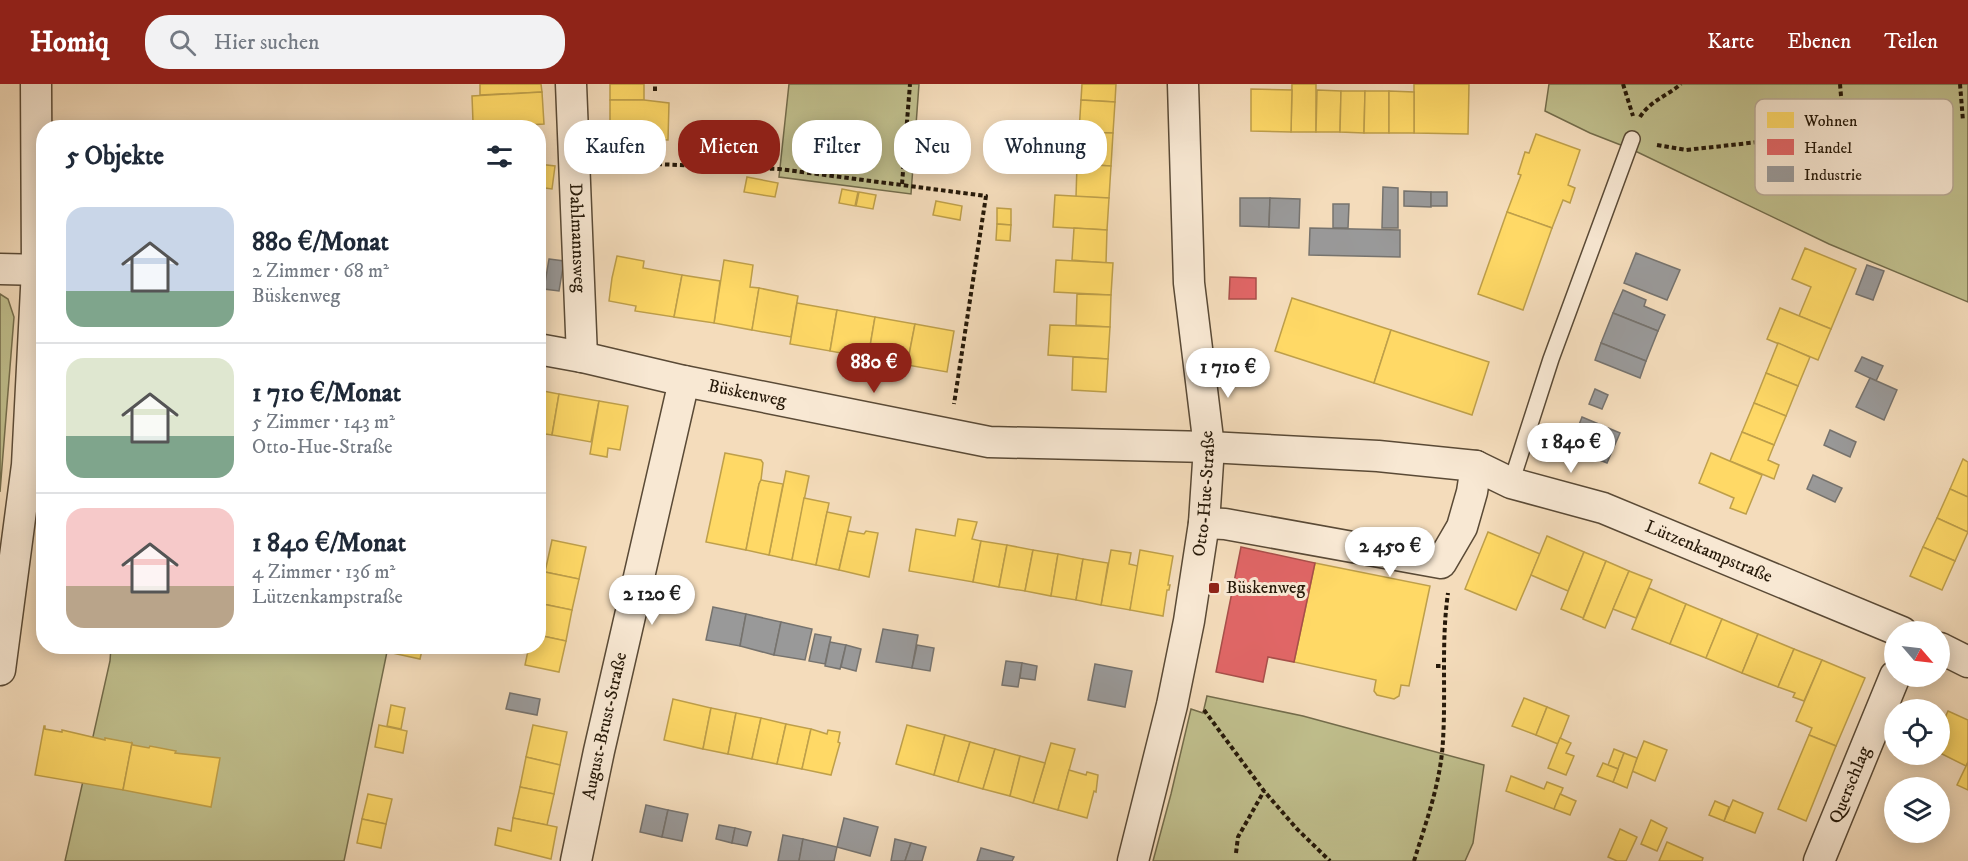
<!DOCTYPE html>
<html lang="de">
<meta charset="utf-8">
<style>
body{margin:0;font-family:"IM FELL DW Pica",serif;background:#f2f2f3;color:#1f2937;height:100vh;display:flex;flex-direction:column;font-size:22px;white-space:nowrap}
*{box-sizing:border-box;margin:0}
p{font-size:20px;color:#747a83}
.icon{flex:none;width:33px;height:33px;fill:none;stroke:currentColor;stroke-width:2;stroke-linecap:round;stroke-linejoin:round}
.map{position:relative;flex:1;overflow:hidden}
.panel{position:absolute;left:36px;top:36px;width:510px;height:534px;display:flex;flex-direction:column;background:#fff;border-radius:24px;box-shadow:0 3px 15px #0003}
.panel>*{flex:none}
.hud{position:absolute;left:564px;top:36px;width:570px;height:54px;display:flex;gap:12px}
.needle{width:39px;rotate:118deg}
.tools{position:absolute;left:1884px;top:537px;display:grid;gap:12px}
.tools a{display:grid;place-items:center;width:66px;height:66px;border-radius:50%;background:#fff;box-shadow:0 3px 15px #0003;font-size:30px}
.price{position:absolute;translate:-50% -51px;padding:0 14px;border-radius:21px;background:#fff;color:#222;font-size:20px;line-height:39px;filter:drop-shadow(0 2px 3px #0008)}
.price::after{content:'';position:absolute;left:50%;top:36px;width:18px;height:14px;margin-left:-9px;background:inherit;clip-path:polygon(0 0,100% 0,50% 100%)}
.price.selected{background:#8f2418;color:#fff}
ul{padding:0;list-style:none}
li{display:flex;align-items:center;gap:18px;height:150px;padding:0 30px}
li+li{border-top:2px solid #e0e1e3}
li span{display:grid;place-items:center;flex:none;width:168px;height:120px;border-radius:18px;color:#555}
li>.icon{margin-inline-start:auto}
span .icon{width:72px;height:72px;fill:#fffc;stroke-width:1}
li b{font-size:26px}
h2{display:flex;justify-content:space-between;align-items:center;height:72px;padding:0 30px;font-size:26px}
.chip{padding:0 21px;border-radius:24px;background:#fff;box-shadow:0 3px 15px #0003;font-size:21px;line-height:54px}
.chip.selected{background:#8f2418;color:#fff}
header{display:flex;align-items:center;gap:36px;box-sizing:border-box;height:84px;padding:0 30px;background:#8f2418;color:#fff}
header strong{font-size:28px}
nav{display:flex;gap:33px;margin-inline-start:auto;font-size:21px}
.search{width:420px;height:54px;background:#f2f2f3;display:flex;align-items:center;gap:15px;box-sizing:border-box;padding:0 21px;border-radius:24px;color:#747a83;font-size:22px}
.map>svg:first-child{display:block}
.green{fill:#c0bf8d;stroke:#736c4b;stroke-width:1.5}
.homes{fill:#ffd966;stroke:#be9f4a;stroke-width:1.5}
.shops{fill:#e06666;stroke:#a84f4a;stroke-width:1.5}
.industry{fill:#999;stroke:#76736e;stroke-width:1.5}
.lines{fill:none;stroke-linecap:round;stroke-linejoin:round}
.lane-casing{stroke:#5a4a36;stroke-width:18}
.street-casing{stroke:#5a4a36;stroke-width:33}
.path{stroke:#261909;stroke-width:4;stroke-dasharray:4.5 3;stroke-linecap:butt}
.lane{stroke:#f8e8d3;stroke-width:15}
.street{stroke:#f8e8d3;stroke-width:30}
.poi-dot{fill:#8f2418;stroke:#f8e8d3;stroke-width:2}
.labels{text-anchor:middle;dominant-baseline:central;stroke-width:6;stroke-linejoin:round;paint-order:stroke}
.street-label{font-size:18px;fill:#261909;stroke:#f8e8d3}
.poi-label{font-size:18px;fill:#261909;stroke:#f8e8d3;text-anchor:start}
.key{fill:#f8e8d3;stroke:#b9aa96;stroke-width:1.5}
.key-label{font-size:16px;fill:#261909}
</style>
<header>
<strong>Homiq</strong>
<div class="search"><svg class="icon" aria-label="search" viewBox="0 0 24 24"><circle cx="10" cy="10" r="6"/><path d="M15 15l6 6"/></svg>Hier suchen</div>
<nav><a>Karte</a><a>Ebenen</a><a>Teilen</a></nav>
</header>
<div class="map">
<svg width="1968" height="777" viewBox="0 0 1968 777">
<rect width="100%" height="100%" fill="#f4dcbb"/>
<filter id="stains"><feTurbulence type="fractalNoise" baseFrequency=".00333" numOctaves="4"/><feColorMatrix values="0 0 0 0 .2 0 0 0 0 .09 0 0 0 0 .02 0 0 0 .5 -.17"/></filter>
<radialGradient id="worn" r=".72"><stop offset=".6" stop-color="#630" stop-opacity="0"/><stop offset="1" stop-color="#630" stop-opacity=".3"/></radialGradient>
<g class="green">
<path d="M789,0H919L911,110L779,93Z"/>
<path d="M1549,0H1968V218L1829,160L1631,65L1590,49L1545,27Z"/>
<path d="M0,210L8,215L14,233L0,408Z"/>
<path d="M111,563H388L344,777H65L110,577Z"/>
<path d="M1207,612L1303,632L1484,681L1473,759L1465,777H1153L1171,710L1191,625L1203,629Z"/>
</g>
<g class="homes">
<path d="M480,0H541L542,8L480,11Z"/>
<rect x="610" y="0" width="34" height="16"/>
<path d="M1082,0H1116L1115,18L1081,16Z"/>
<path d="M1292,0H1316V48H1291Z"/>
<path d="M1414,0H1469L1468,50L1414,49Z"/>
<path d="M1251,5L1292,6L1291,48L1251,47Z"/>
<path d="M1317,6L1341,7L1340,48H1316Z"/>
<path d="M1341,7H1365L1364,49L1340,48Z"/>
<path d="M1365,7H1389V49H1364Z"/>
<path d="M1389,7L1414,8V49H1389Z"/>
<path d="M542,8L544,40L510,42L509,40L473,38L472,12Z"/>
<path d="M610,16H644L669,19L668,56L643,55L642,48H610Z"/>
<path d="M1081,16L1115,18L1113,49L1079,48Z"/>
<path d="M1079,48L1113,49L1111,82L1077,80Z"/>
<path d="M1536,50L1580,66L1568,101L1575,104L1570,119L1563,116L1552,144L1507,128L1521,91L1518,90L1525,68L1529,69Z"/>
<path d="M926,55L941,56L940,73L925,71Z"/>
<path d="M925,71L940,73L939,89L924,88Z"/>
<path d="M538,80L555,82L552,105L538,103Z"/>
<path d="M1077,80L1111,82L1109,114L1076,113Z"/>
<path d="M747,93L778,99L775,113L744,108Z"/>
<path d="M842,105L858,108L855,122L839,119Z"/>
<path d="M859,108L876,111L873,125L856,122Z"/>
<path d="M1055,111L1109,114L1107,146L1053,143Z"/>
<path d="M936,117L962,122L960,136L933,131Z"/>
<path d="M997,124L1011,125V141L997,140Z"/>
<path d="M1507,128L1552,144L1523,226L1478,210Z"/>
<path d="M997,140L1011,141L1010,157L996,156Z"/>
<path d="M1074,144L1107,146L1106,179L1072,176Z"/>
<path d="M1805,164L1856,185L1831,245L1799,232L1811,203L1792,195Z"/>
<path d="M617,172L644,177L643,184L682,191L674,233L635,227L636,222L609,217L612,194Z"/>
<path d="M724,176L753,181L750,203L759,204L752,246L714,239Z"/>
<path d="M1056,176L1113,179L1111,211L1054,208Z"/>
<path d="M682,191L720,197L714,239L674,233Z"/>
<path d="M759,204L798,212L791,253L752,246Z"/>
<path d="M1077,210L1111,211L1110,243L1076,241Z"/>
<path d="M1292,214L1391,246L1374,299L1275,267Z"/>
<path d="M797,219L837,226L830,267L790,260Z"/>
<path d="M1780,224L1831,245L1818,276L1767,255Z"/>
<path d="M837,226L875,233L868,274L830,267Z"/>
<path d="M875,233L915,240L907,281L868,274Z"/>
<path d="M915,240L954,247L947,288L907,281Z"/>
<path d="M1050,241L1110,243L1108,275L1048,271Z"/>
<path d="M1391,246L1489,278L1472,331L1374,299Z"/>
<path d="M1778,259L1810,273L1798,302L1766,289Z"/>
<path d="M1073,273L1108,275L1106,308L1072,306Z"/>
<path d="M1766,289L1798,302L1786,332L1754,319Z"/>
<path d="M538,306L559,310L552,351L538,349Z"/>
<path d="M559,310L599,317L591,358L552,351Z"/>
<path d="M599,317L628,322L620,366L608,364L607,373L590,370Z"/>
<path d="M1754,319L1786,332L1774,361L1742,348Z"/>
<path d="M1742,348L1774,361L1768,376L1779,381L1774,395L1730,377Z"/>
<path d="M725,369L761,376L763,379L761,396L759,400L746,466L706,458Z"/>
<path d="M1711,369L1762,391L1746,430L1730,424L1734,414L1699,399Z"/>
<path d="M1963,375L1968,378V413L1950,405Z"/>
<path d="M786,387L809,392L792,476L769,471Z"/>
<path d="M761,396L783,400L769,471L746,466L759,400Z"/>
<path d="M1950,405L1968,413V448L1937,434Z"/>
<path d="M804,414L829,419L816,481L792,476Z"/>
<path d="M827,428L851,433L839,486L816,481Z"/>
<path d="M1937,434L1968,448L1955,477L1923,463Z"/>
<path d="M958,435L977,438L972,455L981,457L973,498L909,487L916,445L955,452Z"/>
<path d="M848,447L864,450L866,447L878,449L869,493L839,486Z"/>
<path d="M1488,448L1540,470L1516,526L1465,505Z"/>
<path d="M1547,452L1584,468L1568,507L1531,491Z"/>
<path d="M552,456L586,463L579,495L545,488Z"/>
<path d="M981,457L1007,461L999,503L973,498Z"/>
<path d="M1007,461L1033,466L1025,507L999,503Z"/>
<path d="M1923,463L1955,477L1942,506L1910,492Z"/>
<path d="M1033,466L1058,470L1051,512L1025,507Z"/>
<path d="M1111,466L1131,469L1129,480L1138,482L1130,526L1101,521Z"/>
<path d="M1140,466L1173,472L1168,501H1170L1169,506H1167L1163,532L1130,526Z"/>
<path d="M1584,468L1606,477L1583,534L1561,525Z"/>
<path d="M1058,470L1083,475L1076,516L1051,512Z"/>
<path d="M1083,475L1108,479L1101,521L1076,516Z"/>
<path d="M1606,477L1629,487L1605,544L1583,535Z"/>
<path d="M1315,479L1430,502L1409,602L1401,601L1399,612L1394,615L1377,611L1374,607L1376,596L1294,578Z"/>
<path d="M1629,487L1652,496L1636,534L1613,525Z"/>
<path d="M545,488L579,495L572,526L538,519Z"/>
<path d="M1649,504L1686,520L1670,560L1632,545Z"/>
<path d="M538,519L572,526L566,557L538,551Z"/>
<path d="M1686,520L1722,535L1706,574L1670,560Z"/>
<path d="M1722,535L1758,550L1742,589L1706,574Z"/>
<path d="M1758,550L1794,565L1778,603L1742,589Z"/>
<path d="M538,551L566,557L559,588L525,581L529,562H538Z"/>
<path d="M393,562H423L420,575L392,569Z"/>
<path d="M1794,565L1822,576L1804,617L1793,613L1795,609L1778,603Z"/>
<path d="M1822,576L1865,594L1836,662L1809,651L1812,644L1796,637Z"/>
<path d="M1524,614L1547,623L1536,651L1512,642Z"/>
<path d="M673,615L711,624L703,665L664,656Z"/>
<path d="M391,621L405,624L401,645L387,642Z"/>
<path d="M1547,623L1569,632L1558,660L1536,651Z"/>
<path d="M711,624L736,629L728,670L703,665Z"/>
<path d="M1948,627L1968,636V678L1966,682L1940,669V645Z"/>
<path d="M736,629L761,634L752,675L728,670Z"/>
<path d="M761,634L786,640L777,680L752,675Z"/>
<path d="M786,640L811,645L802,685L777,680Z"/>
<path d="M379,641L407,647L403,669L375,663Z"/>
<path d="M533,641L567,648L560,681L526,673Z"/>
<path d="M907,641L945,651L934,691L896,680Z"/>
<path d="M44,642H45V645L62,648V646L105,656V654L132,659L123,706L35,691Z"/>
<path d="M811,645L827,650L828,646L840,648L838,658L840,659L831,691L802,685Z"/>
<path d="M945,651L970,658L958,698L934,691Z"/>
<path d="M1809,651L1836,662L1806,737L1778,725Z"/>
<path d="M1560,654L1571,659L1566,669L1574,672L1566,691L1548,684Z"/>
<path d="M1644,657L1667,666L1655,697L1632,687Z"/>
<path d="M970,658L995,665L983,705L958,698Z"/>
<path d="M132,659L133,661L149,664L150,662L176,667L175,669L220,674L211,723L123,706Z"/>
<path d="M1051,659L1075,665L1058,726L1033,719Z"/>
<path d="M995,665L1020,672L1010,712L983,705Z"/>
<path d="M1614,665L1624,669L1618,685L1608,681Z"/>
<path d="M1624,669L1637,674L1627,704L1613,698Z"/>
<path d="M1020,672L1045,679L1033,719L1010,712Z"/>
<path d="M526,673L560,681L554,710L520,703Z"/>
<path d="M1968,678V706L1957,701Z"/>
<path d="M1603,679L1618,685L1613,698L1597,692Z"/>
<path d="M1069,686L1086,691L1087,688L1098,691L1096,708L1094,707L1087,734L1058,726Z"/>
<path d="M1511,692L1544,705L1547,698L1563,704L1554,725L1506,707Z"/>
<path d="M520,703L554,710L547,741L513,734Z"/>
<path d="M368,710L392,715L386,740L362,735Z"/>
<path d="M1560,710L1576,717L1570,731L1554,725Z"/>
<path d="M1733,716L1763,729L1755,749L1724,737Z"/>
<path d="M1715,717L1729,723L1724,737L1709,731Z"/>
<path d="M513,734L557,743L551,775L495,761L498,744L511,747Z"/>
<path d="M362,735L386,740L381,764L357,759Z"/>
<path d="M1651,736L1667,744L1657,767L1641,760Z"/>
<path d="M1620,745L1637,753L1626,777H1617L1608,773Z"/>
<path d="M1667,758L1703,774L1702,777H1659Z"/>
</g>
<g class="shops">
<path d="M1230,193L1256,194V215H1229Z"/>
<path d="M1241,463L1315,479L1294,578L1268,573L1263,598L1216,588Z"/>
</g>
<g class="industry">
<path d="M1383,103L1398,104V144H1382Z"/>
<path d="M1404,107L1431,108V123L1404,122Z"/>
<rect x="1431" y="108" width="16" height="14"/>
<path d="M1240,114H1270L1269,143L1240,142Z"/>
<path d="M1270,114L1300,115L1299,144L1269,143Z"/>
<path d="M1333,120H1349L1348,144H1333Z"/>
<path d="M1310,144L1400,146V173L1309,171Z"/>
<path d="M1636,169L1680,186L1667,216L1624,199Z"/>
<path d="M549,175L564,177L559,207L544,205Z"/>
<path d="M1867,181L1884,187L1873,216L1856,210Z"/>
<path d="M1623,206L1646,216L1644,222L1665,231L1658,247L1613,229Z"/>
<path d="M1613,229L1658,247L1646,277L1601,259Z"/>
<path d="M1601,259L1646,277L1640,294L1595,276Z"/>
<path d="M1862,273L1883,282L1876,297L1855,287Z"/>
<path d="M1870,294L1897,306L1884,336L1856,323Z"/>
<path d="M1595,305L1608,311L1602,325L1589,320Z"/>
<path d="M1582,333L1620,349L1607,379L1570,364Z"/>
<path d="M1830,346L1856,358L1850,373L1824,361Z"/>
<path d="M1813,391L1842,404L1835,418L1807,405Z"/>
<path d="M713,523L746,530L740,562L706,556Z"/>
<path d="M746,530L781,538L774,571L740,562Z"/>
<path d="M781,538L812,545L805,576L774,571Z"/>
<path d="M883,545L918,551L912,584L876,578Z"/>
<path d="M815,550L831,553L825,580L809,577Z"/>
<path d="M830,558L846,561L840,585L825,582Z"/>
<path d="M846,561L861,565L856,587L841,583Z"/>
<path d="M917,561L934,564L930,587L912,584Z"/>
<path d="M1006,577L1022,579L1018,603L1002,601Z"/>
<path d="M1022,579L1037,582L1035,596L1020,594Z"/>
<path d="M1095,580L1132,587L1125,623L1088,616Z"/>
<path d="M510,609L540,615L537,631L506,625Z"/>
<path d="M646,721L668,726L662,753L640,748Z"/>
<path d="M668,726L688,730L682,757L662,753Z"/>
<path d="M844,734L878,743L870,772L837,763Z"/>
<path d="M719,741L735,744L732,759L716,755Z"/>
<path d="M735,744L751,748L747,762L732,759Z"/>
<path d="M783,751L803,755L799,777H778Z"/>
<path d="M803,755L837,763L834,777H799Z"/>
<path d="M895,755L911,759L905,777H891Z"/>
<path d="M911,759L926,763L922,777H905Z"/>
<path d="M981,764L1014,773L1012,777H977Z"/>
</g>
<g class="lines">
<g class="lane-casing">
<path id="lane" d="M1511,399L1551,275L1632,55"/>
</g>
<g class="street-casing">
<g id="street">
<path id="s1" d="M571,0L582,273"/>
<path d="M0,185L44,186"/>
<path id="s2" d="M538,265L582,273L684,297L989,358L1209,363L1378,372L1476,382L1511,399L1603,424L1902,548"/>
<path d="M1204,439L1225,440L1441,479L1462,443L1472,408L1476,382"/>
<path d="M1940,564L1968,578"/>
<path d="M0,586L27,381L37,185L36,0"/>
<path id="s3" d="M576,777L599,667L684,297"/>
<path id="s4" d="M1133,777L1172,621L1189,537L1204,439L1209,363L1189,199L1183,0"/>
<path id="s5" d="M1819,777L1895,592"/>
</g>
</g>
<g class="path">
<path d="M1623,0L1633,32"/>
<path d="M1840,0L1844,47"/>
<path d="M1960,0L1963,37"/>
<path d="M655,7V0"/>
<path d="M1640,33C1650,17 1667,12 1681,0"/>
<path d="M1657,61L1686,66L1912,41"/>
<path d="M605,78L779,85L986,112L954,320"/>
<path d="M902,100L910,0"/>
<path d="M1436,582H1443"/>
<path d="M1204,626L1264,707L1297,745L1330,777"/>
<path d="M1236,769L1238,753L1264,707"/>
<path d="M1414,777C1426,738 1441,698 1443,656C1446,607 1441,558 1448,509"/>
</g>
<use href="#lane" class="lane"/>
<use href="#street" class="street"/>
</g>
<rect class="poi-dot" x="1208" y="498" width="12" height="12" rx="3"/>
<g class="labels">
<g class="street-label">
<text stroke="none"><textPath href="#s1" startOffset="154">Dahlmannsweg</textPath></text>
<text stroke="none"><textPath href="#s2" startOffset="214">Büskenweg</textPath></text>
<text stroke="none"><textPath href="#s4" startOffset="375">Otto-Hue-Straße</textPath></text>
<text stroke="none"><textPath href="#s2" startOffset="1197">Lützenkampstraße</textPath></text>
<text stroke="none"><textPath href="#s3" startOffset="138">August-Brust-Straße</textPath></text>
<text stroke="none"><textPath href="#s5" startOffset="82">Querschlag</textPath></text>
</g>
<g class="poi-label">
<text x="1226" y="504">Büskenweg</text>
</g>
</g>
<rect x="1755" y="15" width="198" height="96" rx="9" class="key"/>
<rect x="1767" y="28" width="27" height="16" fill="#ffd966"/>
<rect x="1767" y="55" width="27" height="16" fill="#e06666"/>
<rect x="1767" y="82" width="27" height="16" fill="#999"/>
<g class="key-label">
<text x="1804" y="42">Wohnen</text>
<text x="1804" y="69">Handel</text>
<text x="1804" y="96">Industrie</text>
</g>
<rect width="100%" height="100%" filter="url(#stains)"/>
<rect width="100%" height="100%" fill="url(#worn)"/>
</svg>
<div class="tools">
<a><svg class="needle" viewBox="-14 -14 28 28"><path d="M0-13l5 13h-10z" fill="#e53935"/><path d="M0 13l5-13h-10z" fill="#747a83"/></svg></a>
<a><svg class="icon" aria-label="locate" viewBox="0 0 24 24"><circle cx="12" cy="12" r="6"/><path d="M12 2v4M12 18v4M2 12h4M18 12h4"/></svg></a>
<a><svg class="icon" aria-label="layers" viewBox="0 0 24 24"><path d="M12 4l9 5-9 5-9-5zM3 14l9 5 9-5"/></svg></a>
</div>
<b class="price selected" style="left:874px;top:310px">880 €</b>
<b class="price" style="left:1228px;top:315px">1 710 €</b>
<b class="price" style="left:1571px;top:390px">1 840 €</b>
<b class="price" style="left:1390px;top:494px">2 450 €</b>
<b class="price" style="left:652px;top:542px">2 120 €</b>
<div class="hud">
<a class="chip">Kaufen</a>
<a class="chip selected">Mieten</a>
<a class="chip">Filter</a>
<a class="chip">Neu</a>
<a class="chip">Wohnung</a>
</div>
<section class="panel">
<h2>5 Objekte<svg class="icon" aria-label="filters" viewBox="0 0 24 24"><path d="M4 7h16M4 17h16"/><circle cx="9" cy="7" r="2"/><circle cx="15" cy="17" r="2"/></svg></h2>
<ul>
<li><span style="background:linear-gradient(#c9d6e8 70%,#7fa58c 0)"><svg class="icon" aria-label="home" viewBox="0 0 24 24"><path d="M3 11l9-7 9 7M6 9v11h12V9"/></svg></span><div><b>880 €/Monat</b><p>2 Zimmer · 68 m²</p><p>Büskenweg</p></div></li>
<li><span style="background:linear-gradient(#dfe7d0 65%,#7fa58c 0)"><svg class="icon" aria-label="home" viewBox="0 0 24 24"><path d="M3 11l9-7 9 7M6 9v11h12V9"/></svg></span><div><b>1 710 €/Monat</b><p>5 Zimmer · 143 m²</p><p>Otto-Hue-Straße</p></div></li>
<li><span style="background:linear-gradient(#f6c9c9 65%,#b9a48a 0)"><svg class="icon" aria-label="home" viewBox="0 0 24 24"><path d="M3 11l9-7 9 7M6 9v11h12V9"/></svg></span><div><b>1 840 €/Monat</b><p>4 Zimmer · 136 m²</p><p>Lützenkampstraße</p></div></li>
</ul>
</section>
</div>
